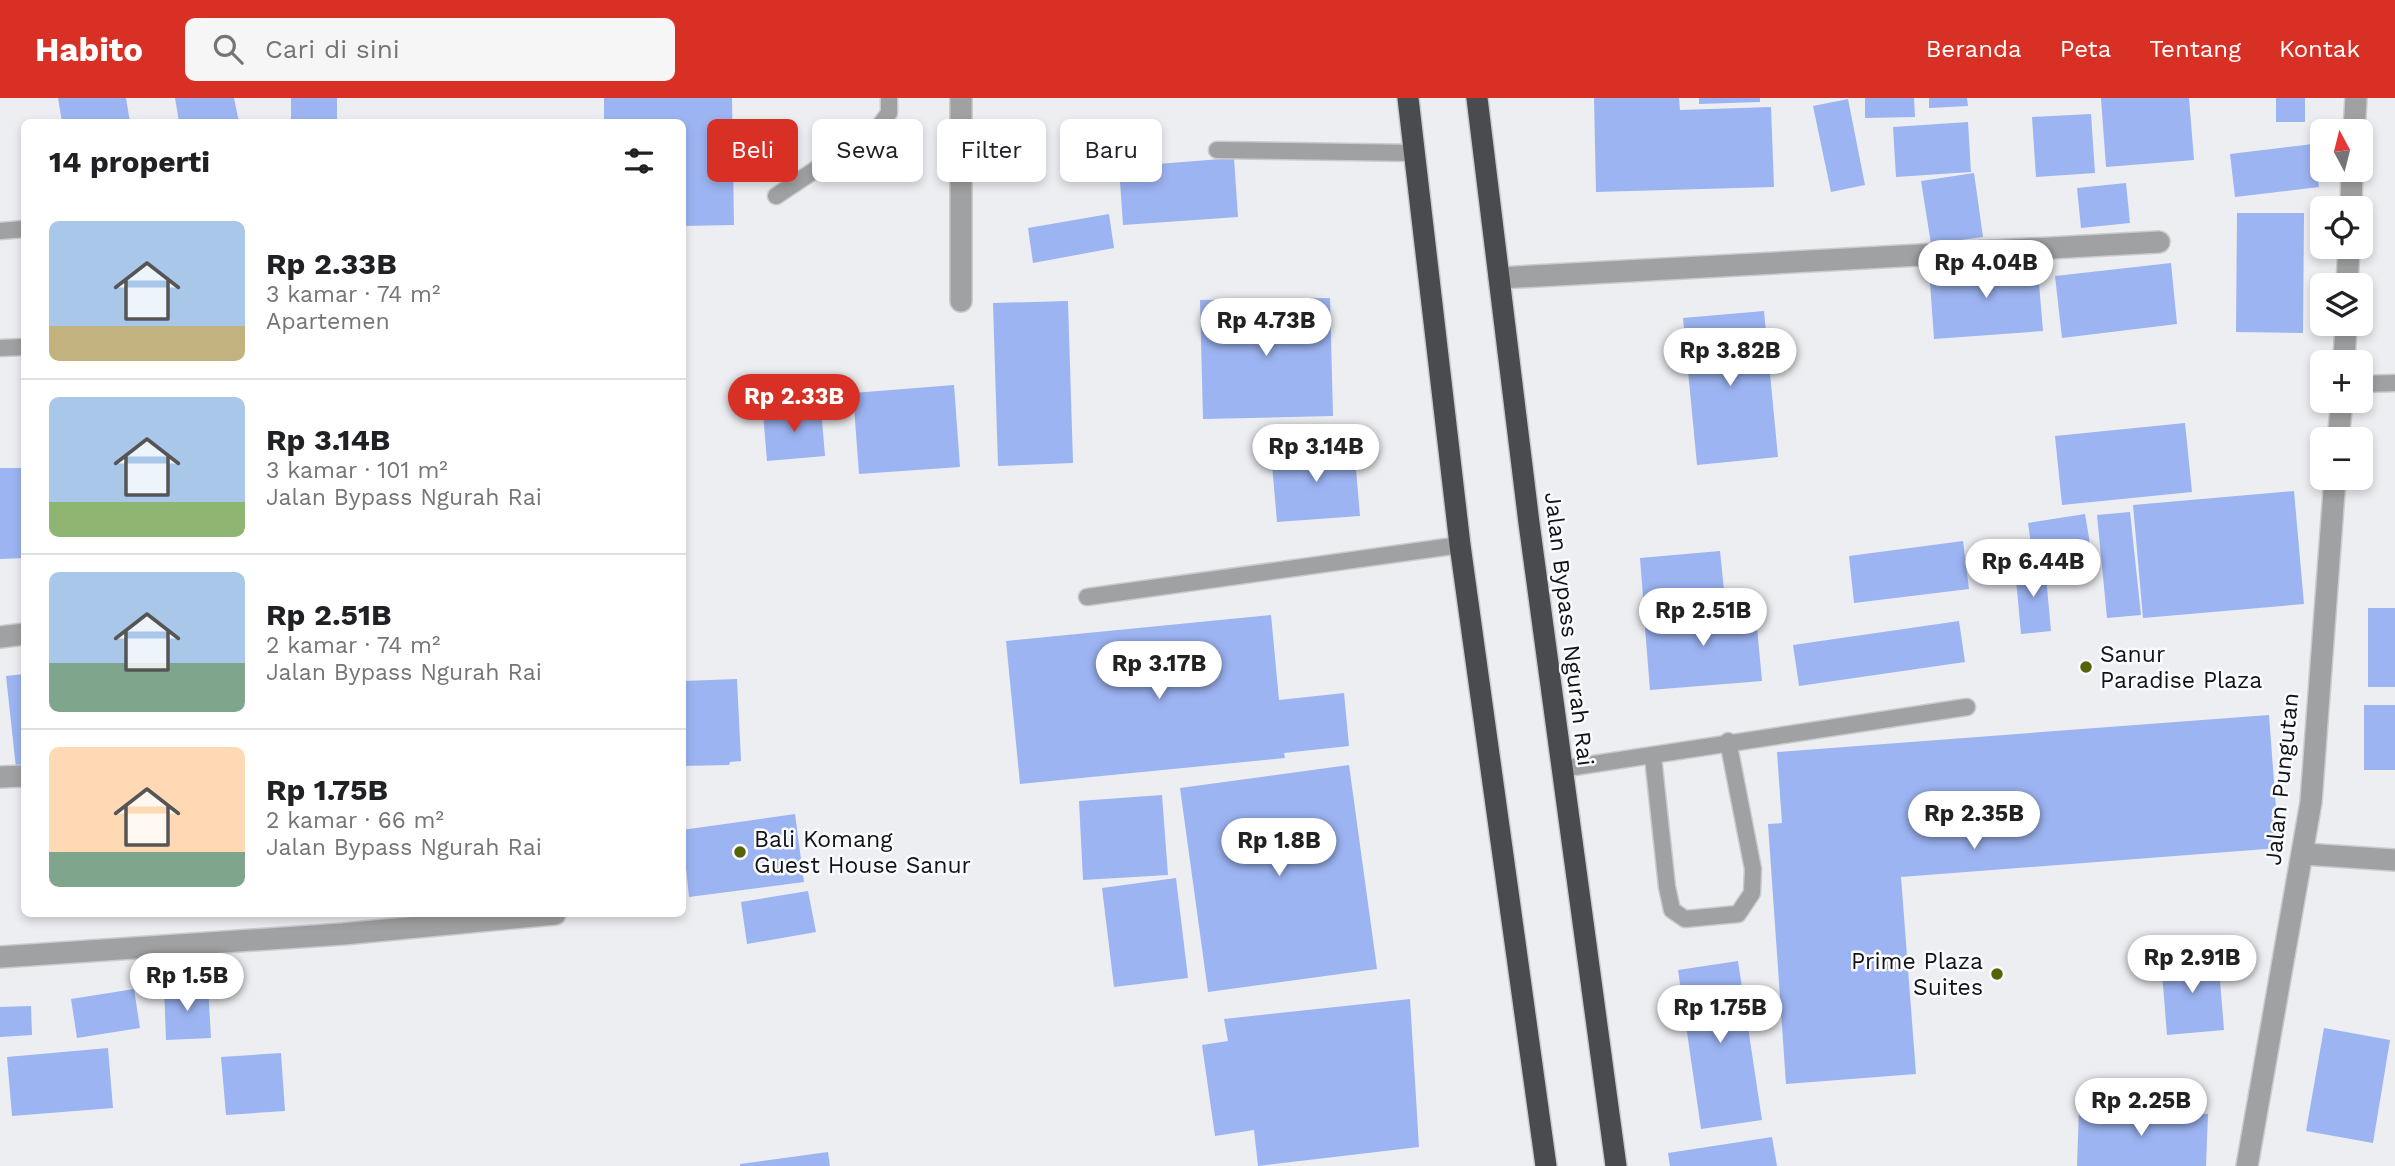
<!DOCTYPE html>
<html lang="id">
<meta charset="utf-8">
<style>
body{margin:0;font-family:"Work Sans",sans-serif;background:#f6f6f6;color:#202124;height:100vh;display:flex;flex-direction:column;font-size:26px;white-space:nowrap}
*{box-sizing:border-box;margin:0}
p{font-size:23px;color:#757577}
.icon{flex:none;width:38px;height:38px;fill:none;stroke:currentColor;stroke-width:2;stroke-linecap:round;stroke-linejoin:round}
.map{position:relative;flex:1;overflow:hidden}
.details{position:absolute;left:21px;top:21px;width:665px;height:798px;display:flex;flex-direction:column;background:#fff;border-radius:10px;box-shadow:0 4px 10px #0003}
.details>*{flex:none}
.banner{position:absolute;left:707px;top:21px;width:665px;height:63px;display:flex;gap:14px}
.needle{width:46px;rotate:353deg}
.buttons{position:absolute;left:2310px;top:21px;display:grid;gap:14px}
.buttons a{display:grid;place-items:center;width:63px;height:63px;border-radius:10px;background:#fff;box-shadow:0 4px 10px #0003;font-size:35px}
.price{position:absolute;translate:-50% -60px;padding:0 16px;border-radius:24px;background:#fff;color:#222;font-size:23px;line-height:46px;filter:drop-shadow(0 2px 4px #0008)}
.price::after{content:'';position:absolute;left:50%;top:42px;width:21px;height:16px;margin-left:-10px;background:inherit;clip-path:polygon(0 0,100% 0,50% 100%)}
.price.current{background:#d93025;color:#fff}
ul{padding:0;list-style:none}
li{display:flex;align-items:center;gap:21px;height:175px;padding:0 28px}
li+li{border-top:2px solid #e0e0e0}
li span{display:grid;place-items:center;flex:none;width:196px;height:140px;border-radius:10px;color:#555}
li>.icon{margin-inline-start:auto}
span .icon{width:84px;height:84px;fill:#fffc;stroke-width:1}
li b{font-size:30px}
h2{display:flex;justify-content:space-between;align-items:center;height:84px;padding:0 28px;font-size:30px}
.tag{padding:0 24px;border-radius:10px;background:#fff;box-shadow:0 4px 10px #0003;font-size:24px;line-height:63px}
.tag.current{background:#d93025;color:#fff}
header{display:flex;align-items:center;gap:42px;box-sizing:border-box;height:98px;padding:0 35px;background:#d93025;color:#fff}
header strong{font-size:33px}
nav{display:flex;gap:38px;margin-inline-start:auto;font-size:24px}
.search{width:490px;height:63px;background:#f6f6f6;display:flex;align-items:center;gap:18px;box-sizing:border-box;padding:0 24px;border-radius:10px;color:#757577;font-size:26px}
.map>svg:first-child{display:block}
.building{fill:#9db4f2}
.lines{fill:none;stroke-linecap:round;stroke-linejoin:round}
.lane-casing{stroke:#c9cbce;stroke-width:19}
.street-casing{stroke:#c9cbce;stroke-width:24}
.highway-casing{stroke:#c9cbce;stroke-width:24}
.lane{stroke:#a0a1a2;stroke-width:16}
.street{stroke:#a0a1a2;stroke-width:21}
.highway{stroke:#4a4b4f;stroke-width:21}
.poi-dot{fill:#566306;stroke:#f9fbfe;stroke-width:2.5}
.labels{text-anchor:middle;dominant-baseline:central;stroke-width:5;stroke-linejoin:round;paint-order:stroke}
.street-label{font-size:23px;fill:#121314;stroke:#f9fbfe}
.poi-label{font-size:23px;fill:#121314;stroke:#f9fbfe;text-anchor:start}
</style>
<header>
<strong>Habito</strong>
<div class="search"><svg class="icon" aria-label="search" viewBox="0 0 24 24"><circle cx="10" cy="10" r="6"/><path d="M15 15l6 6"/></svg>Cari di sini</div>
<nav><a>Beranda</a><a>Peta</a><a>Tentang</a><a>Kontak</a></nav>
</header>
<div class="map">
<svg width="2395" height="1068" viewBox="0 0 2395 1068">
<rect width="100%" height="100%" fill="#eceef2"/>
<g class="building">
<path d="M58,0H126L130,24H62Z"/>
<path d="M175,0H234L239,24H179Z"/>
<rect x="291" y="0" width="46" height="24"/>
<path d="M604,0H732L734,127L682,128V24H604Z"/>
<path d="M1594,0H1679L1680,12L1771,9L1774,89L1596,94Z"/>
<path d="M1699,0H1760V4L1699,6Z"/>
<path d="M1865,0H1914L1915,19L1865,20Z"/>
<path d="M1929,0H1967L1968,8L1929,10Z"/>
<path d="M2101,0H2189L2194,62L2106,69Z"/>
<rect x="2276" y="0" width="29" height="24"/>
<path d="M1848,1L1865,87L1831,94L1813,8Z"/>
<path d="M2091,16L2095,75L2036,79L2032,19Z"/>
<path d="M1968,24L1971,74L1896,79L1893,29Z"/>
<path d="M2313,46L2319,89L2235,99L2230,56Z"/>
<path d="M1234,60L1238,119L1123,127L1119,69Z"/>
<path d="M1974,75L1983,139L1931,146L1921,83Z"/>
<path d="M2126,85L2130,125L2081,130L2077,90Z"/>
<path d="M2237,115H2304L2303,235L2236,234Z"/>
<path d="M1109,116L1114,150L1033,165L1028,130Z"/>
<path d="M2037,162L2043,233L1934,241L1929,171Z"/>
<path d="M2171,165L2177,226L2062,240L2055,178Z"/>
<path d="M1330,200L1333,318L1203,321L1200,202Z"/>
<path d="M1068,203L1073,365L998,368L993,205Z"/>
<path d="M1764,213L1778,359L1697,367L1683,220Z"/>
<path d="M954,287L960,369L859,376L853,295Z"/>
<path d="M821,310L825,358L767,363L763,315Z"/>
<path d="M2185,325L2192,394L2062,407L2055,338Z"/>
<path d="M1354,348L1360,418L1277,424L1271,355Z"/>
<path d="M0,370H24V460L0,461Z"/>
<path d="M2294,393L2304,506L2143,520L2133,407Z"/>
<path d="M2130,414L2141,517L2107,520L2097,417Z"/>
<path d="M2085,416L2090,446L2032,454L2028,425Z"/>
<path d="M1963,443L1969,491L1854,505L1849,458Z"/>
<path d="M1720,453L1724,492L1643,499L1640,460Z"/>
<path d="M2045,467L2051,533L2021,536L2015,470Z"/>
<path d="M1755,508L1762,583L1650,592L1644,517Z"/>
<rect x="2368" y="510" width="27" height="79"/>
<path d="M1271,517L1279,602L1344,595L1349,648L1284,655L1285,660L1020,686L1006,543Z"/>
<path d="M1959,523L1965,564L1799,588L1793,547Z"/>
<path d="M24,576V669L16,670L6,578Z"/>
<path d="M737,581L741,663L730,664L729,667L682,668L683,583Z"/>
<rect x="2364" y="607" width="31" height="65"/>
<path d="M2269,617L2279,750L1901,779L1916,976L1786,986L1768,726L1782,725L1777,654Z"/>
<path d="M1349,667L1377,871L1208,894L1180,690Z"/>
<path d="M1162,697L1168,777L1083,782L1079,703Z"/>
<path d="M795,716L804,784L689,799L682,732Z"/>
<path d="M1176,780L1188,880L1114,889L1102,790Z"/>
<path d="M808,793L816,834L747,846L741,804Z"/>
<path d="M2218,857L2224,932L2167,937L2161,862Z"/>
<path d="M1738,863L1762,1022L1701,1031L1678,872Z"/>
<path d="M208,887L211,940L166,942L164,889Z"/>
<path d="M134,891L140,930L77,940L71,901Z"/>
<path d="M1410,901L1419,1049L1258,1068L1254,1032L1215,1038L1202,947L1228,943L1224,921Z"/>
<path d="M31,908L32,937L0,939V909Z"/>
<path d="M2324,930L2390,942L2373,1045L2306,1033Z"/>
<path d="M108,950L113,1010L12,1018L7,959Z"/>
<path d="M281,955L285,1013L226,1017L221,959Z"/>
<path d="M2079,1010L2208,1016L2206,1068H2077Z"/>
<path d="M1772,1039L1777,1068H1670L1668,1055Z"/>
<path d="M828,1054L830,1068H740V1066Z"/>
</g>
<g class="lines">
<g class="lane-casing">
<g id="lane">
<path d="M1217,52L1415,55"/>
<path d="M776,98L878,30L889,15V0"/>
<path d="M0,133L24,131"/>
<path d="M0,250L24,249"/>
<path d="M2361,286L2395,285"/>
<path d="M1087,499L1460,447"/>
<path d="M1653,659L1667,789L1672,812L1685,821L1738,816L1752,795L1753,771L1728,643"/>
<path d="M1561,671L1967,609"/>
</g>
</g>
<g class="street-casing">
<g id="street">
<path d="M2354,33L2356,0"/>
<path d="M2351,110L2352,72"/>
<path d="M1499,180L2159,144"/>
<path d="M2347,187L2349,149"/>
<path d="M961,203V0"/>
<path d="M2344,264L2346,226"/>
<path d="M2338,341L2342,303"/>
<path d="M0,539L24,536"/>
<path d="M0,679L24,678"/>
<path d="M2304,756L2395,762"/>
<path d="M0,859L343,836L555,816"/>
<path d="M2247,1068L2311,704L2335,380"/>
</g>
</g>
<g class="highway-casing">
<g id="highway">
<path d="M1408,0L1460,447L1546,1068"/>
<path d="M1477,0L1529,425L1616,1068"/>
</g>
</g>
<use href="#lane" class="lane"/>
<use href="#street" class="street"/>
<use href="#highway" class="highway"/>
</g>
<g class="poi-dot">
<circle cx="2086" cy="569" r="7"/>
<circle cx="740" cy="754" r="7"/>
<circle cx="1997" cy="876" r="7"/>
</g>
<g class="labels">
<g class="street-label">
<text transform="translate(1569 531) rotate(83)">Jalan Bypass Ngurah Rai</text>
<text transform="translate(2282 681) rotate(-84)">Jalan Pungutan</text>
</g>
<g class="poi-label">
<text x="2100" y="556">Sanur<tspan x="2100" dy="26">Paradise Plaza</tspan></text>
<text x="754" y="741">Bali Komang<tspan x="754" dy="26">Guest House Sanur</tspan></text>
<text x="1983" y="863" text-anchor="end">Prime Plaza<tspan x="1983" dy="26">Suites</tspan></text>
</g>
</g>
</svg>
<div class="buttons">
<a><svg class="needle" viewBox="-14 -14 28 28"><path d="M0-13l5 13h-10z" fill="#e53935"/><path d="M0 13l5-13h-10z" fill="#757577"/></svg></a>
<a><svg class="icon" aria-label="locate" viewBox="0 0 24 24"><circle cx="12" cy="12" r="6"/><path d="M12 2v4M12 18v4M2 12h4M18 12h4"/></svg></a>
<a><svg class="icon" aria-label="layers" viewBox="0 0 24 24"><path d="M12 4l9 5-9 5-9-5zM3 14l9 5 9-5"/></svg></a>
<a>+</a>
<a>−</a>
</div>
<b class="price" style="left:1986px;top:202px">Rp 4.04B</b>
<b class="price" style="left:1266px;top:260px">Rp 4.73B</b>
<b class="price" style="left:1730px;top:290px">Rp 3.82B</b>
<b class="price current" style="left:794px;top:336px">Rp 2.33B</b>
<b class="price" style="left:1316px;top:386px">Rp 3.14B</b>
<b class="price" style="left:2033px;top:501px">Rp 6.44B</b>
<b class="price" style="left:1703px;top:550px">Rp 2.51B</b>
<b class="price" style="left:1159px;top:603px">Rp 3.17B</b>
<b class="price" style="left:1974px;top:753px">Rp 2.35B</b>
<b class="price" style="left:1279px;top:780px">Rp 1.8B</b>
<b class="price" style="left:2192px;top:897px">Rp 2.91B</b>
<b class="price" style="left:187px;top:915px">Rp 1.5B</b>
<b class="price" style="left:1720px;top:947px">Rp 1.75B</b>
<b class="price" style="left:2141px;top:1040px">Rp 2.25B</b>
<div class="banner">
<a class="tag current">Beli</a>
<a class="tag">Sewa</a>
<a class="tag">Filter</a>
<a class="tag">Baru</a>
</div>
<section class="details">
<h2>14 properti<svg class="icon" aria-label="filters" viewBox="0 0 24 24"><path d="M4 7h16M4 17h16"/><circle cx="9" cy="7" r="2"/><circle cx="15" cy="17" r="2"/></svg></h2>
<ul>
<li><span style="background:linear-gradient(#a9c7e8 75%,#c2b280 0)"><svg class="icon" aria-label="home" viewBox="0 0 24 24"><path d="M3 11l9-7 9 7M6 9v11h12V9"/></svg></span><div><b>Rp 2.33B</b><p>3 kamar · 74 m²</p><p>Apartemen</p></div></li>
<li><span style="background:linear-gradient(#a9c7e8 75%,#8fb573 0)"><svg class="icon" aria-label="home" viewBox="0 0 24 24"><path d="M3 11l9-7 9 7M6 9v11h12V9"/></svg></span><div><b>Rp 3.14B</b><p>3 kamar · 101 m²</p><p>Jalan Bypass Ngurah Rai</p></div></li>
<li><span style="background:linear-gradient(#a9c7e8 65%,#7fa58c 0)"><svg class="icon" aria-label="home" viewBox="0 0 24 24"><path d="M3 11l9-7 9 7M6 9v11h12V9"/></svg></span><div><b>Rp 2.51B</b><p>2 kamar · 74 m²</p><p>Jalan Bypass Ngurah Rai</p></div></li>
<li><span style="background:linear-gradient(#ffd9b3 75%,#7fa58c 0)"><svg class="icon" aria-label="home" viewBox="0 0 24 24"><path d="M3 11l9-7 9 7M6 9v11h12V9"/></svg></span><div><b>Rp 1.75B</b><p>2 kamar · 66 m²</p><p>Jalan Bypass Ngurah Rai</p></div></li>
</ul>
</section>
</div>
